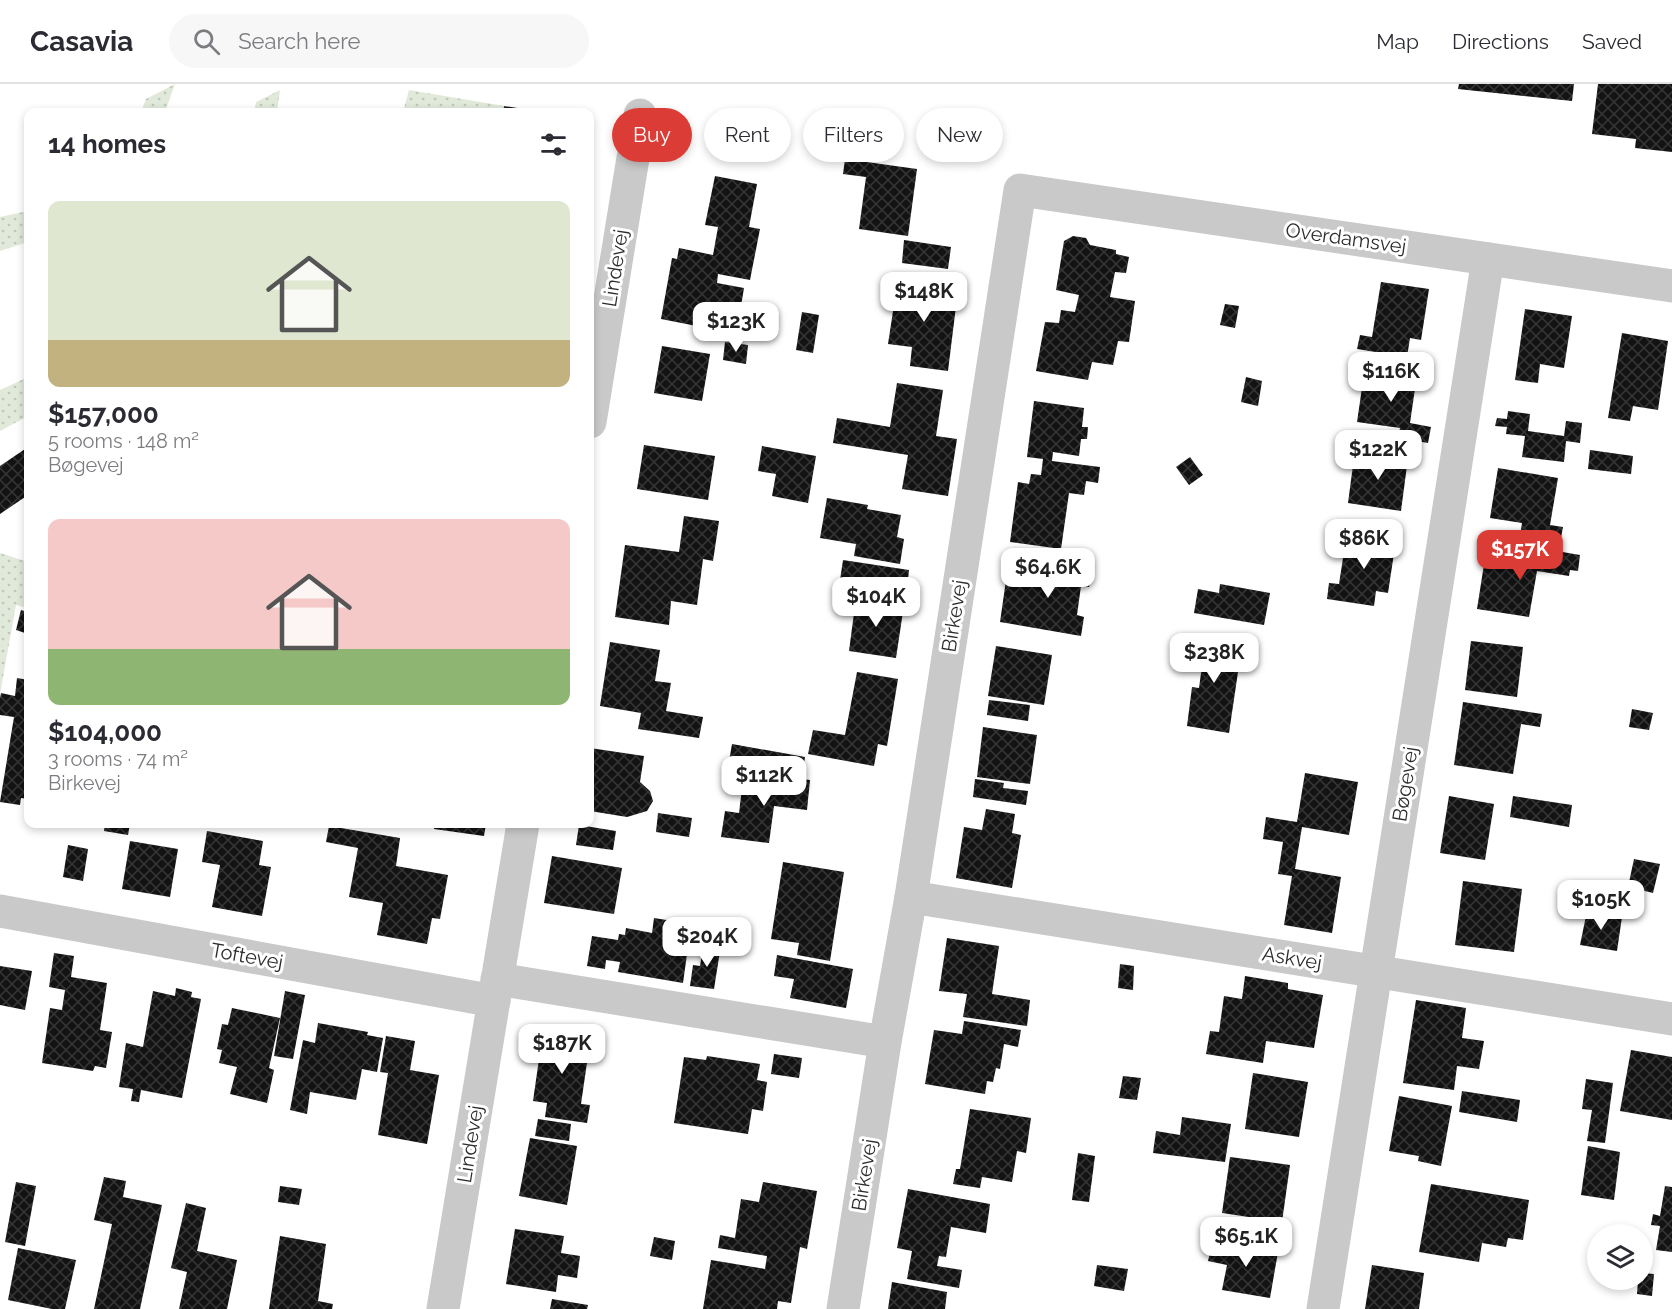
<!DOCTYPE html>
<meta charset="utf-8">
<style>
body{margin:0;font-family:Raleway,sans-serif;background:#f7f7f7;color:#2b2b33;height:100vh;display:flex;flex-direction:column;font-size:22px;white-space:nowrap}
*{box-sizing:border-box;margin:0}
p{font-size:20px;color:#7c7c81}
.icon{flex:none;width:33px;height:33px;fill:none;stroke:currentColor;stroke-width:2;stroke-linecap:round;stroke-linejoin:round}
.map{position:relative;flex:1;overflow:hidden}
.panel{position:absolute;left:24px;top:24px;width:570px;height:720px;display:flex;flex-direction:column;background:#fff;border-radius:12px;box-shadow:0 3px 9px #0003}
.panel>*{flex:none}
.hud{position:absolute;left:612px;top:24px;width:570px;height:54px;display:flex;gap:12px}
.tools{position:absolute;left:1587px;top:1140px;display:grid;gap:12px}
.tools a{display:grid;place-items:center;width:66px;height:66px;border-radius:50%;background:#fff;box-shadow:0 3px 9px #0003;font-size:30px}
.price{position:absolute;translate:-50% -51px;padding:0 14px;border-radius:12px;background:#fff;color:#222;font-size:20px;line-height:39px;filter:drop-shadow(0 2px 3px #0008)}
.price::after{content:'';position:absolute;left:50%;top:36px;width:18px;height:14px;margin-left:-9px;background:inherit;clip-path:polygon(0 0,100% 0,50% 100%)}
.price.current{background:#db3c36;color:#fff}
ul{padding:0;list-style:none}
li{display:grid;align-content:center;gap:12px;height:318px;padding:0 24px}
li span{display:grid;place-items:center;height:186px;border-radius:12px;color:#555}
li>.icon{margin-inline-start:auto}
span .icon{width:108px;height:108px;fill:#fffc;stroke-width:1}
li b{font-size:26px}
h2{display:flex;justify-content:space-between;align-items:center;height:72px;padding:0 24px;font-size:26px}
.tag{padding:0 21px;border-radius:27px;background:#fff;box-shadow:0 3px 9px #0003;font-size:21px;line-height:54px}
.tag.current{background:#db3c36;color:#fff}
header{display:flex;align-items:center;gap:36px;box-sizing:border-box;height:84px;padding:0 30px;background:#fff;border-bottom:2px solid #e1e1e2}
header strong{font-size:28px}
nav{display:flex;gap:33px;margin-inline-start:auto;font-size:21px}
.search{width:420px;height:54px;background:#f7f7f7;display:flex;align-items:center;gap:15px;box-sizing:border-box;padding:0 21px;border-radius:33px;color:#7c7c81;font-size:22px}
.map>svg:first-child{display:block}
.grass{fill:url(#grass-dots)}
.building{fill:url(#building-cross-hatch)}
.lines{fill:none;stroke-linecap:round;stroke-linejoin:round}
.street{stroke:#c9c9c9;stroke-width:33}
.labels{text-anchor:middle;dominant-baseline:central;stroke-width:6;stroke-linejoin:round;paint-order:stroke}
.street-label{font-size:20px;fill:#2c2c2c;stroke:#fff}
</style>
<header>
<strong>Casavia</strong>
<div class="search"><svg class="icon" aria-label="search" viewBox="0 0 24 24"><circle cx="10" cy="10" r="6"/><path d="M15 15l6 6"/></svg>Search here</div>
<nav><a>Map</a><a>Directions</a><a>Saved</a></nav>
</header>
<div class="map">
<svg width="1672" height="1225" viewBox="0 0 1672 1225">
<defs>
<pattern id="grass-dots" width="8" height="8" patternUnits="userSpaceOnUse" patternTransform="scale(1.5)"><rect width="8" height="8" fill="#e0e9da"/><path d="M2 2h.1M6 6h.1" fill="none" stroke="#c0c8bb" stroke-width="1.8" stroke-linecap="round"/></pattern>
<pattern id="building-cross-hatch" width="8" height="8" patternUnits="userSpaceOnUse" patternTransform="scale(1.5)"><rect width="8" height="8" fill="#131313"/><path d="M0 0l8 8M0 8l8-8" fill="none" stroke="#363636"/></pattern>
</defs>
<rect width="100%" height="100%" fill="#fff"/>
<g class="grass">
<path d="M175,0L165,28H141L146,15Z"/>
<path d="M280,6L277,28H254L256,18Z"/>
<path d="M409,6L504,22L503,28H403Z"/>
<path d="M28,127V158L0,167V133Z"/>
<path d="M28,293V332L0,347V306Z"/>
<path d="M0,469L28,478V524L16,521L0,610Z"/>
</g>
<g class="building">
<path d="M1459,0H1574L1572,17L1458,5Z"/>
<path d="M1598,0H1672V68L1635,64L1636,55L1592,50Z"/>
<path d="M504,22L537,27L536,28H503Z"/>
<path d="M845,75L917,85L908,152L859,145L866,93L843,90Z"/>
<path d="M715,92L757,100L749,143L760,145L750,196L718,190L717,199L744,204L740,228L721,224L717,246L661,235L672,174L677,175L679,164L713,171L718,143L705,141Z"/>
<path d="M1073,152L1086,154L1090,161L1116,166V170L1129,173L1126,189L1115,188L1110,213L1135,217L1129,258L1118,257L1113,281L1092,278L1088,296L1036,287L1045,238L1059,239L1061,226L1075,228L1079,211L1056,206L1064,157Z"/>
<path d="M904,156L951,163L948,185L902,179Z"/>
<path d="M892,197L958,206L948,287L910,282L912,263L888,260L895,214L891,213Z"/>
<path d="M1381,198L1429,205L1421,256L1410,254L1407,273L1357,265L1360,251L1372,253Z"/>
<path d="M1225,220L1239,222L1235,244L1220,241Z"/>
<path d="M1525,225L1572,232L1564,284L1540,280L1538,299L1515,296Z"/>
<path d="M802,228L819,231L813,269L796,266Z"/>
<path d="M1622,249L1668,257L1658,326L1633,322L1630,337L1608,334Z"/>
<path d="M725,258L748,261L746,280L723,276Z"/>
<path d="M662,262L710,270L702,317L654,309Z"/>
<path d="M1365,283L1417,291L1410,339L1431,343L1428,359L1398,354L1400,344L1357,338Z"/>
<path d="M1246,293L1262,297L1258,322L1241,318Z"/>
<path d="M897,299L943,306L936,352L957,355L948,412L902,405L908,371L833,359L837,334L890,343Z"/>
<path d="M1034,317L1084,324L1082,343H1088L1087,355H1081L1079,372L1053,368L1052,377L1100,383L1098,399L1086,397L1084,411L1069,409L1061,465L1010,458L1018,398L1029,400L1031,390L1041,391L1043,375L1027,373Z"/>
<path d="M1508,327L1530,330L1528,347L1564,352L1566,337L1582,339L1580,359L1566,357L1564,378L1522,373L1525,352L1506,350L1507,343L1495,342L1497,334L1507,335Z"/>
<path d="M644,361L715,372L708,416L637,405Z"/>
<path d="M762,362L816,372L808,419L772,412L776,390L758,387Z"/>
<path d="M28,363V411L0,430V382Z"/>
<path d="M1355,366L1408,374L1401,427L1348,419Z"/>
<path d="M1590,366L1633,372L1631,390L1588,385Z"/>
<path d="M1190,373L1203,391L1189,401L1176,383Z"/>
<path d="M1498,384L1558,394L1550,441L1563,443L1559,464L1519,458L1522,439L1490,434Z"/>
<path d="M827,414L868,421L867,425L901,431L897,453L904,455L900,480L854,472L856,460L820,454Z"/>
<path d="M684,432L719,437L713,477L703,475L697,521L671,517L669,541L615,533L625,461L679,468Z"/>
<path d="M1347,448L1396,456L1388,509L1376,507L1374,522L1327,515L1329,499L1339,500Z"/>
<path d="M1539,464L1580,471L1578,487L1570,486L1569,492L1537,487L1529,533L1477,525L1485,474L1536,482Z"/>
<path d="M1048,475L1093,482L1089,503L1081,502L1077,531L1084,533L1081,552L1000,538L1006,496L1043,501Z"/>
<path d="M843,476L909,486L907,505L840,496Z"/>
<path d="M1220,500L1270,509L1264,541L1194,529L1198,505L1219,509Z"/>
<path d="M856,514L904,521L896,574L849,567Z"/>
<path d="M21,526L28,528V550L16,546Z"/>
<path d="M1193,553L1242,561L1229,649L1187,642L1192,603L1199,604L1202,582L1189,580Z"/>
<path d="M1471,557L1523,563L1517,613L1465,606Z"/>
<path d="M610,558L660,566L655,597L671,599L666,627L703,633L699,654L638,645L641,629L600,622Z"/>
<path d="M996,562L1052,571L1044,621L988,612Z"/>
<path d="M857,588L898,595L887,662L878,660L874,682L808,670L813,646L845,651Z"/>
<path d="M17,594L28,596V715L21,714L20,721L0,718L14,633L0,631V614L1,609L15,612Z"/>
<path d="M989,616L1030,621L1028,637L987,631Z"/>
<path d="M1463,618L1542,630L1540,643L1521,640L1513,690L1454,681Z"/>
<path d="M1632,625L1653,629L1649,646L1629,643Z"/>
<path d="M983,643L1037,651L1030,700L977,693Z"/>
<path d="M732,660L805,673L802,692L740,681L739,691L727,689Z"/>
<path d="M590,664L644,672L640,698L650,707L653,717L647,727L627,733L590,727Z"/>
<path d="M1305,689L1358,698L1349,751L1302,743L1295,785L1341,793L1332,849L1284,841L1292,792L1278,790L1283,758L1263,755L1266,733L1297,738Z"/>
<path d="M757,690L810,696L807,726L774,722L769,759L721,753L725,727L739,729L742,704L755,705Z"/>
<path d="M975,695L1004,699L1003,704L1028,707L1026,721L973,713Z"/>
<path d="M1449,712L1494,720L1485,776L1440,769Z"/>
<path d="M1513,712L1572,721L1569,743L1510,733Z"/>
<path d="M986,725L1015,730L1012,749L1021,751L1012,804L956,794L964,743L982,746Z"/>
<path d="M658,729L692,734L689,753L656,748Z"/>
<path d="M105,740H130L128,751L104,747Z"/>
<path d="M435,740H486L484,752L434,745Z"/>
<path d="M579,741L616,747L613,766L576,761Z"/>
<path d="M329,742L400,754L396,782L448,791L440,835L432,834L427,860L377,851L383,819L349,813L358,764L326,758Z"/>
<path d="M207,747L263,757L259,781L271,783L262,832L212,823L220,781L202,778Z"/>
<path d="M130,757L178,765L170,813L122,805Z"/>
<path d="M68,761L88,765L83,797L63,793Z"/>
<path d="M552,772L622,784L614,830L544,819Z"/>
<path d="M1634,775L1660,780L1653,809L1628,803Z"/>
<path d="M783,778L844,788L830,877L797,871L799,859L771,855Z"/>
<path d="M1463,797L1522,805L1514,868L1455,861Z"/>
<path d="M1587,827L1622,833L1617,867L1580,861Z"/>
<path d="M654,834L704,842L701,858L689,856L683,899L618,888L620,878L606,876L605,885L587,882L592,852L618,856L619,850L625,851L626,844L652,849Z"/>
<path d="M947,854L999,862L992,910L1030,916L1027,942L963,933L967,910L939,907Z"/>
<path d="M704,859L721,861L714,905L690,902L693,881L700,882Z"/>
<path d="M54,869L74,872L71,893L107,899L100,946L112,948L106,984L95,982L93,987L42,979L50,924L62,926L65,906L49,903Z"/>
<path d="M777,871L853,885L846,924L790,914L794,895L774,892Z"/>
<path d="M1120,880L1134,882L1133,906L1118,904Z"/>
<path d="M0,882L32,887L25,926L0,921Z"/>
<path d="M1245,892L1288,899V905L1323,911L1314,964L1266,957L1263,979L1206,970L1210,947L1219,948L1224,912L1242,915Z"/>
<path d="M176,904L192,908L191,913L201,915L182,1014L141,1006L139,1018L131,1017L133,1005L119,1003L126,959L143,963L153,907L175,912Z"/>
<path d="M285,907L305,911L293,975L274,972Z"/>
<path d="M1416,916L1466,924L1462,954L1484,957L1479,985L1457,982L1454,1006L1403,999Z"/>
<path d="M232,924L280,934L269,984L274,986L267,1019L230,1010L237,983L219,979L222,966L217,965L222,940L228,941Z"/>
<path d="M964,937L1021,946L1018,963L1004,960L1000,985L996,984L993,998L987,997L985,1010L925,1000L934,946L962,950Z"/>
<path d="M318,939L368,948L367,951L383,954L377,988L362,985L356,1016L310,1008L307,1030L290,1026L303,956L315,959Z"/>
<path d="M544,940L574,945L573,955L590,958L581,1020L590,1021L587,1039L545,1033L547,1019L533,1017Z"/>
<path d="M386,952L415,957L410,986L439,991L427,1060L378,1051L388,989L380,988Z"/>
<path d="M1631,966L1672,973V1036L1620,1027Z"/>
<path d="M774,970L802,974L799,994L771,990Z"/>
<path d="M707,972L760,980L757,996L767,998L763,1027L752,1025L748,1050L674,1039L684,973L706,976Z"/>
<path d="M1253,989L1308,998L1299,1053L1245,1045Z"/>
<path d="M1123,992L1141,994L1137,1016L1119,1014Z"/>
<path d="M1586,995L1613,999L1605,1059L1587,1057L1592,1026L1582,1025Z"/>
<path d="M1462,1007L1520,1016L1517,1038L1459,1028Z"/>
<path d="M1399,1012L1452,1022L1441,1082L1418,1077L1419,1072L1389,1067Z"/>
<path d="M970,1025L1031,1034L1026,1069L1017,1067L1012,1098L982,1093L980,1104L953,1100L956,1085H960Z"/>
<path d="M1182,1033L1231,1040L1225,1078L1153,1069L1156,1047L1180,1051Z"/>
<path d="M538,1035L571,1040L569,1057L535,1052Z"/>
<path d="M530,1054L577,1062L567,1121L519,1112Z"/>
<path d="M1588,1062L1620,1068L1614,1116L1581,1111Z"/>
<path d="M1078,1069L1095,1072L1089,1118L1072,1116Z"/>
<path d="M1230,1073L1290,1081L1282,1138L1222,1129Z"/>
<path d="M104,1093L126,1097L123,1113L162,1121L140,1225H94L112,1140L94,1136Z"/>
<path d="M16,1098L36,1102L25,1162L5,1158Z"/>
<path d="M763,1098L817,1107L807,1165L800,1163L791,1219L778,1217L777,1225H703L711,1176L765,1185L767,1172L718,1164L720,1151L735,1154L741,1115L759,1118Z"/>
<path d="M1431,1100L1529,1116L1523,1156L1508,1154L1506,1163L1482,1159L1479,1178L1419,1168Z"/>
<path d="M280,1102L302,1105L299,1121L278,1118Z"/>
<path d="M1665,1102L1672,1103V1168L1656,1166L1660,1142L1651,1141L1653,1130L1660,1132Z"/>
<path d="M908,1105L990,1120L986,1149L951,1143L946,1173L939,1172L937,1182L962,1186L959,1204L907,1195L912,1167L897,1164Z"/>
<path d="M186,1119L206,1124L197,1167L237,1176L227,1225H179L187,1188L171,1184Z"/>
<path d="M515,1145L564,1152L561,1169L580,1172L577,1194L558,1191L556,1208L506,1200Z"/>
<path d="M280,1152L326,1160L318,1217L333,1220L332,1225H269Z"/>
<path d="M654,1153L675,1157L672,1176L650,1172Z"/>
<path d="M1213,1156L1278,1168L1270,1214L1222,1206L1227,1181L1208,1177Z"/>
<path d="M18,1164L76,1176L65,1225H52L8,1216Z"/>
<path d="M1097,1181L1128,1185L1124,1207L1094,1202Z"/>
<path d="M1372,1181L1424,1189L1419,1225H1365Z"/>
<path d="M1642,1189L1654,1190L1652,1212L1637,1210L1638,1196H1642Z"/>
<path d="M892,1198L947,1208L945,1225H888Z"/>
<path d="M552,1215L588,1221L587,1225H550Z"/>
</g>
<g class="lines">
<g class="street">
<path d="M590,338L640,31"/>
<path d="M911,813L1672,935"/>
<path d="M0,827L494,917"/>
<path d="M497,895L885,958"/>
<path d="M443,1225L523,740"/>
<path d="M843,1225L885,958L911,813L1020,106L1672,202"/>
<path d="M1323,1225L1488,175"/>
</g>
</g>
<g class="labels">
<g class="street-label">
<text transform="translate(1346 154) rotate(8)">Overdamsvej</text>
<text transform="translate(615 184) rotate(-81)">Lindevej</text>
<text transform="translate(954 532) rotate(-81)">Birkevej</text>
<text transform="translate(1405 700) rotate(-81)">Bøgevej</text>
<text transform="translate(247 872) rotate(10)">Toftevej</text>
<text transform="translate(1292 874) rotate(9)">Askvej</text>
<text transform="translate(470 1060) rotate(-81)">Lindevej</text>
<text transform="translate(864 1091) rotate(-81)">Birkevej</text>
</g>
</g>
</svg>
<div class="tools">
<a><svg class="icon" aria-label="layers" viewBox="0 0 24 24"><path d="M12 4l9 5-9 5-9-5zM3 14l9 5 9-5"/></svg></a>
</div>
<b class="price" style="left:924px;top:239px">$148K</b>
<b class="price" style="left:736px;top:269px">$123K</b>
<b class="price" style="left:1391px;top:319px">$116K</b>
<b class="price" style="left:1378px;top:397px">$122K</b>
<b class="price" style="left:1364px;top:486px">$86K</b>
<b class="price current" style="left:1520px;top:497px">$157K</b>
<b class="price" style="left:1048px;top:515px">$64.6K</b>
<b class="price" style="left:876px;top:544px">$104K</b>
<b class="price" style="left:1214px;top:600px">$238K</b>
<b class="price" style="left:764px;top:723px">$112K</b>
<b class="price" style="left:1601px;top:847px">$105K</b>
<b class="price" style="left:707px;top:884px">$204K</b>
<b class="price" style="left:562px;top:991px">$187K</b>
<b class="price" style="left:1246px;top:1184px">$65.1K</b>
<div class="hud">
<a class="tag current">Buy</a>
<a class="tag">Rent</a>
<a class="tag">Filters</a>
<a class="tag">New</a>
</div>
<section class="panel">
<h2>14 homes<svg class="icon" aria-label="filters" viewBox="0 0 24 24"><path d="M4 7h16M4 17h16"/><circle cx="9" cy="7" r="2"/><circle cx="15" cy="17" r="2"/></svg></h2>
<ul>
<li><span style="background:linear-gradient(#dfe7d0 75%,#c2b280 0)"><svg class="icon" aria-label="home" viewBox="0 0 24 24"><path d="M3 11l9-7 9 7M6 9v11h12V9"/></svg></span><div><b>$157,000</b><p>5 rooms · 148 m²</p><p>Bøgevej</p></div></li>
<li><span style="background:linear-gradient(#f6c9c9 70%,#8fb573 0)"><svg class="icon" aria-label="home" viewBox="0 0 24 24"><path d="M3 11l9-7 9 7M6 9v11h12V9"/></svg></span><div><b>$104,000</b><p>3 rooms · 74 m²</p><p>Birkevej</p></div></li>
</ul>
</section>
</div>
